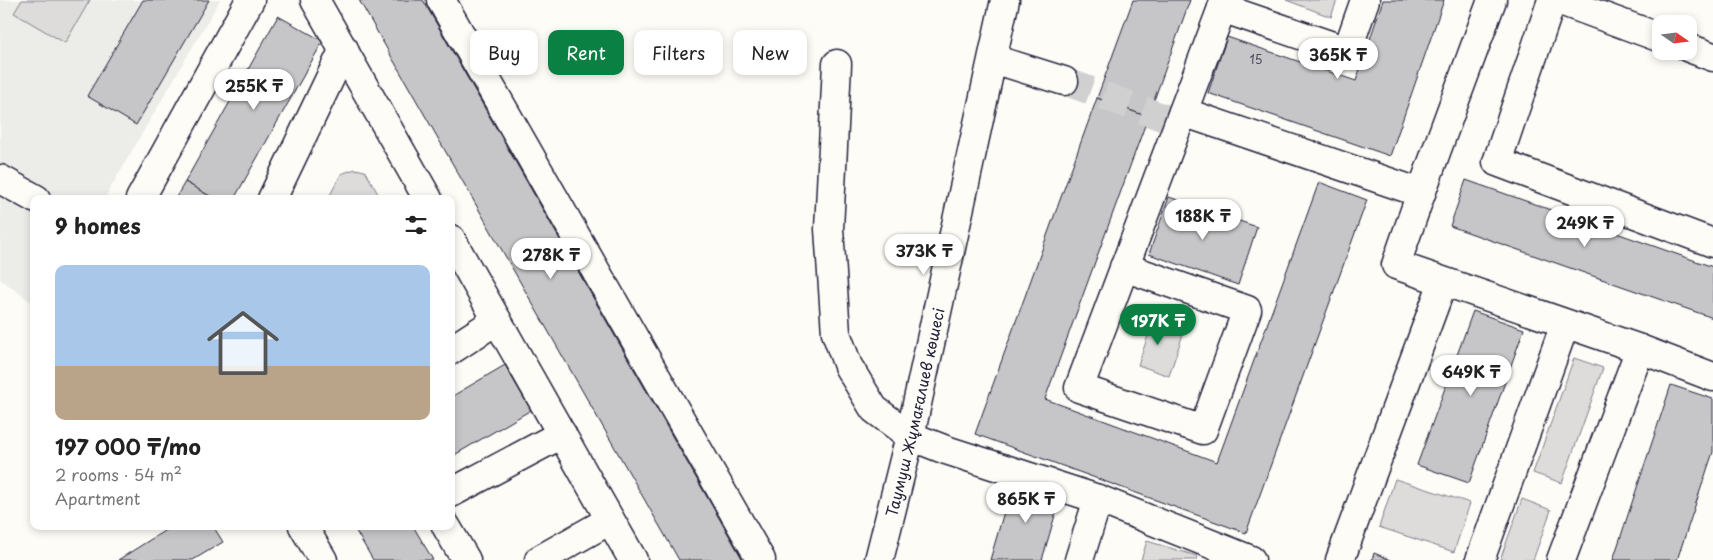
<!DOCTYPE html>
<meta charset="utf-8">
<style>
body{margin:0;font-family:"Playpen Sans",sans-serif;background:#f6f6f6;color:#222;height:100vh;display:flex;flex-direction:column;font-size:19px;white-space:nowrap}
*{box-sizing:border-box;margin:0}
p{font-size:16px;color:#767676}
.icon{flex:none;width:28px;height:28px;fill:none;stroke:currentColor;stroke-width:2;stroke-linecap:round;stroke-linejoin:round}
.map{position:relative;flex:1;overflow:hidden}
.details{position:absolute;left:30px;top:195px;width:425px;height:335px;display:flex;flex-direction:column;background:#fff;border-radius:10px;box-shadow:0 2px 8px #0003}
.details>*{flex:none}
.banner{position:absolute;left:470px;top:30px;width:475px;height:45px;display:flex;gap:10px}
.needle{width:32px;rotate:104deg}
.controls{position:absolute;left:1652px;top:15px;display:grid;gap:10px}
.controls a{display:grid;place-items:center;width:45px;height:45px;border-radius:10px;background:#fff;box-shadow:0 2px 8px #0003;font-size:25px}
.price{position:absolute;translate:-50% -42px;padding:0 11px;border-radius:18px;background:#fff;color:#222;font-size:16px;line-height:32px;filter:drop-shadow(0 1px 2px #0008)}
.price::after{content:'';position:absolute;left:50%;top:30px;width:15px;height:11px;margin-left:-8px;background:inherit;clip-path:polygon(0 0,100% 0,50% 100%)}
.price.active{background:#0b8043;color:#fff}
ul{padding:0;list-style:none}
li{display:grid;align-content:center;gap:10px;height:265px;padding:0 25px}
li span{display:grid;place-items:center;height:155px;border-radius:10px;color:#555}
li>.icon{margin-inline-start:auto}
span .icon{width:90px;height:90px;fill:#fffc;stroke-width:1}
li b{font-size:21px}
h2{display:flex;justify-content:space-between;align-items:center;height:60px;padding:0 25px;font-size:21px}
.pill{padding:0 18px;border-radius:10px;background:#fff;box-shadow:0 2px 8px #0003;font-size:18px;line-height:45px}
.pill.active{background:#0b8043;color:#fff}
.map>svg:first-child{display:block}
.built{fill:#ecece9}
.green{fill:#dddcdb;stroke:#807f8b}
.building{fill:#c6c6c8;stroke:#22223b}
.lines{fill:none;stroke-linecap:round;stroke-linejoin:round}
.minor-tunnel{stroke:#d1d0d1;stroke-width:28;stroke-dasharray:28 14;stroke-linecap:butt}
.minor-casing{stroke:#22223b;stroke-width:31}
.minor{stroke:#fdfcf7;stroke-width:28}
.labels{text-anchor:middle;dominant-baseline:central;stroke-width:4.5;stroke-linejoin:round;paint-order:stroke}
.number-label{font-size:12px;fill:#4b4b5e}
.street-label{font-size:15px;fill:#22223b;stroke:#fdfcf7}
</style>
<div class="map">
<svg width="1713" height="560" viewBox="0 0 1713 560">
<rect width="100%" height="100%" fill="#fdfcf7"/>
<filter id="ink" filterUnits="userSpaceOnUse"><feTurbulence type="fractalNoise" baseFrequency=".02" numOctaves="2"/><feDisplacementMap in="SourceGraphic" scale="10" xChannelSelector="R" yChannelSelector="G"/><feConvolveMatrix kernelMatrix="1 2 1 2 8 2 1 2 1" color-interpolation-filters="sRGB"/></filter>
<g filter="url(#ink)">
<path class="built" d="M0,0H220L104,199H34V304L0,279Z"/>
<g class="green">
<path d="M22,0H90L65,43L14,13Z"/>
<path d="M1286,0H1337L1331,17Z"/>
<path d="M355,169L365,171L381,199H328L341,174Z"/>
<path d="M1154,318L1185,328L1169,376L1138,365Z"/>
<path d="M1574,358L1603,368L1562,483L1533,473Z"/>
<path d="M1395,479L1470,503L1454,552L1379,527Z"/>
<path d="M1522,499L1551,510L1533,560H1500Z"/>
<path d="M1147,541L1197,556L1196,560H1141Z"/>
</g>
<g class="building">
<path d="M143,0H209L136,125L87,96Z"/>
<path d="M359,0H423L743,560H679Z"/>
<path d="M1133,0H1190L1148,117L1097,98Z"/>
<path d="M1383,0H1444L1390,156L1208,93L1227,37L1356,81Z"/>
<path d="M278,16L323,41L234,199H215L185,182Z"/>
<path d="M1097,98L1148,117L1045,399L1217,462L1319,182L1367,200L1246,533L975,434Z"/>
<path d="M1466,180L1713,267V318L1450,226Z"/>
<path d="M185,182L215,199H175Z"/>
<path d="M1169,197L1257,227L1238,285L1149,254Z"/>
<path d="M1473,311L1524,329L1469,483L1417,465Z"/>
<path d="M505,365L531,410L451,457V397Z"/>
<path d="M1671,385L1713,399V452L1677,560H1613Z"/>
<path d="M1013,481L1061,495L1042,560H990Z"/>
<path d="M172,526H213L223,542L193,560H118Z"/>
<path d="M353,526H413L433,560H373Z"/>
<path d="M1374,553L1391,560H1372Z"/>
</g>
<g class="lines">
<path class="minor-tunnel" d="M1064,81L1178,123"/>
<g class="minor-casing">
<g id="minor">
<path d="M315,0L428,199"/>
<path d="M441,0L761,560"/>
<path d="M1224,0L1222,8L1347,51L1365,0"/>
<path d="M1492,0C1460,88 1426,176 1396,265L1640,349L1713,377"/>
<path d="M1552,0L1497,162L1713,243"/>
<path d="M1558,0L1661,38"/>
<path d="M1689,48L1713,57"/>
<path d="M993,59L1064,81"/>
<path d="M837,64L829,229L836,333L848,366L874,409L910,436L946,450L1098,499L1079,560"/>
<path d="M1183,112L1421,193"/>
<path d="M0,179L36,199"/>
<path d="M140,199L250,0"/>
<path d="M272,199L344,49"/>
<path d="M451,239L633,560"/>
<path d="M1124,267L1247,310L1203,430L1079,388L1222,8"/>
<path d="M451,350L497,320"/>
<path d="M451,493L562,434"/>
<path d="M1098,499L1251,560"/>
<path d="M303,526L323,560"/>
<path d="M446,526L466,560"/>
<path d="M539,560L610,520"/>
<path id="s1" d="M879,560L910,436L1005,0"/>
<path d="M1340,560L1443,282"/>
<path d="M1480,560L1565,324"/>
<path d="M1561,560L1640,349"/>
</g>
</g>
<use href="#minor" class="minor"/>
</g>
</g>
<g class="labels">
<g class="number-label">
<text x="1256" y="59">15</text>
</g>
<g class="street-label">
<text stroke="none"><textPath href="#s1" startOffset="152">Таумуш Жұмағалиев көшесі</textPath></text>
</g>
</g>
</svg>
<div class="controls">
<a><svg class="needle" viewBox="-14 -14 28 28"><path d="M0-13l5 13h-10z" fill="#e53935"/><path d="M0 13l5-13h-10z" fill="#767676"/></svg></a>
</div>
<b class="price" style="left:1338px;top:80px">365K ₸</b>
<b class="price" style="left:254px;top:111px">255K ₸</b>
<b class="price" style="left:1203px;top:241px">188K ₸</b>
<b class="price" style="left:1585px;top:248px">249K ₸</b>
<b class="price" style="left:924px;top:276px">373K ₸</b>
<b class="price" style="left:551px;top:280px">278K ₸</b>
<b class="price active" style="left:1158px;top:346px">197K ₸</b>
<b class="price" style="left:1471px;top:397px">649K ₸</b>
<b class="price" style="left:1026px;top:524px">865K ₸</b>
<div class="banner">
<a class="pill">Buy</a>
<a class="pill active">Rent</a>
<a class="pill">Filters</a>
<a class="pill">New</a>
</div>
<section class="details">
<h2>9 homes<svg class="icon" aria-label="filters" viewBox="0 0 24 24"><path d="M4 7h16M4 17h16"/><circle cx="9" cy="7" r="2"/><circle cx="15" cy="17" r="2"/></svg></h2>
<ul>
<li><span style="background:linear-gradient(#a9c7e8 65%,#b9a48a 0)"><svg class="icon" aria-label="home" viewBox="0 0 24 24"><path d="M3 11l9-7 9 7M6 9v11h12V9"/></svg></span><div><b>197 000 ₸/mo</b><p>2 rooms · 54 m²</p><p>Apartment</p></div></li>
</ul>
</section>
</div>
